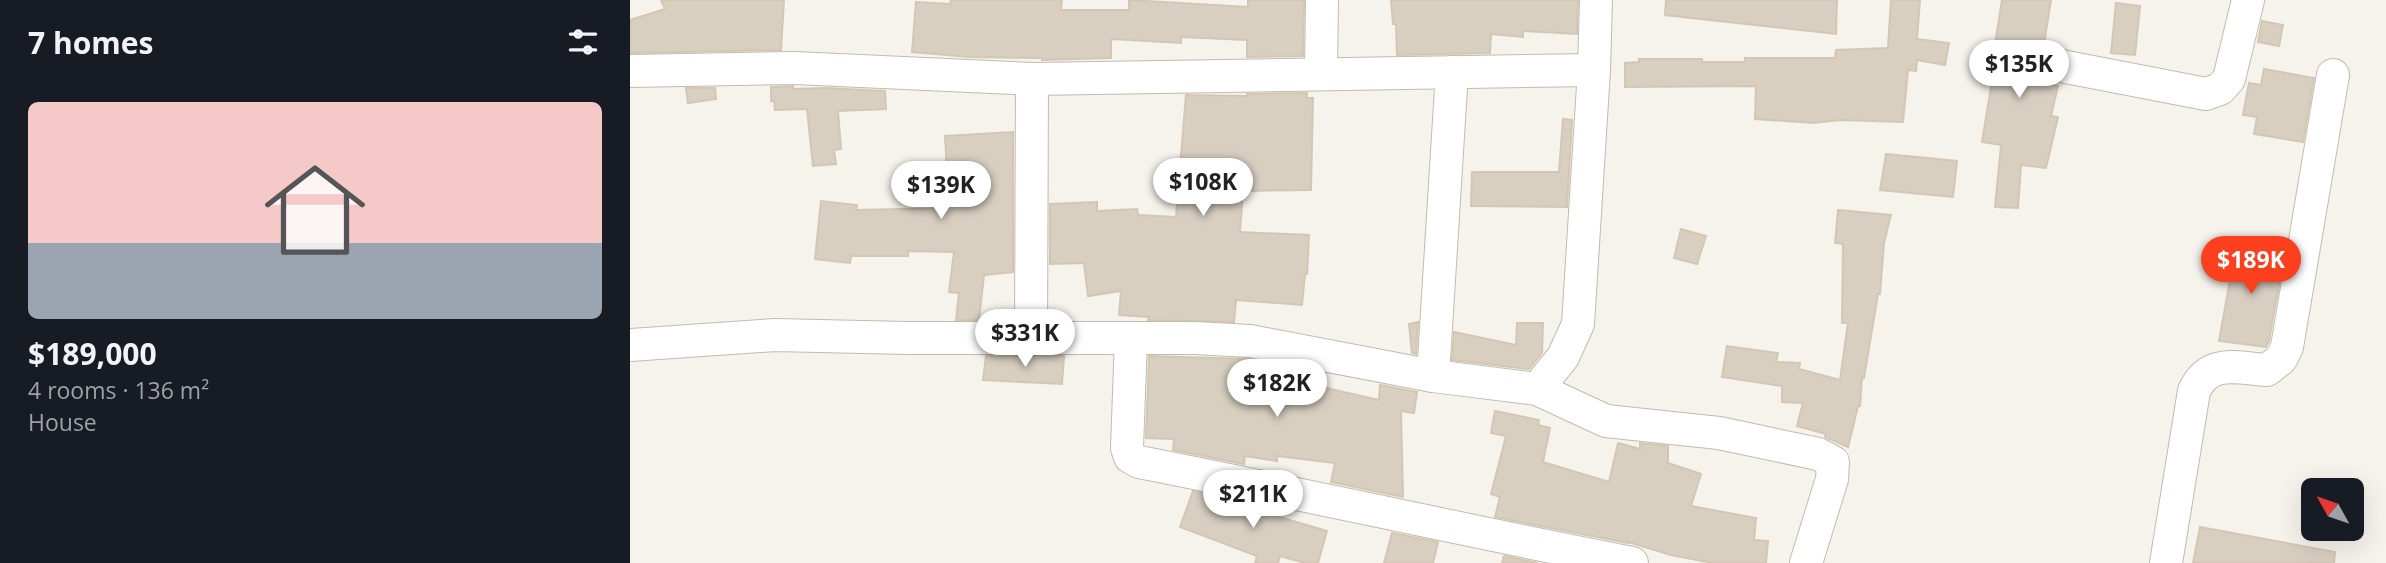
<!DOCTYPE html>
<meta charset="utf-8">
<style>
body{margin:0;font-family:"Open Sans",sans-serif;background:#20242c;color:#f1f3f6;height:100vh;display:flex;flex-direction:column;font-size:26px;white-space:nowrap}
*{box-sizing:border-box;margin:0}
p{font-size:23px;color:#9ea1a6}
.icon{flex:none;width:38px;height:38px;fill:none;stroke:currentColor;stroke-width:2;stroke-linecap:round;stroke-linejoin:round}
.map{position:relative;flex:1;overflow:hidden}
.side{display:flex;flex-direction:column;background:#171b24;width:630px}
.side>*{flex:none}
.needle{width:46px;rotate:310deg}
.buttons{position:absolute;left:1671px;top:478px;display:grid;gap:14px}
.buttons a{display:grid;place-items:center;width:63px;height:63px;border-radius:10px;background:#171b24;box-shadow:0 7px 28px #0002;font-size:35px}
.price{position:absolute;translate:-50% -60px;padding:0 16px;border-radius:24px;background:#fff;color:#222;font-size:23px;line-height:46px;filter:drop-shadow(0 2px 4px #0008)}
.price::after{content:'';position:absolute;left:50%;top:42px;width:21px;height:16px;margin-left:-10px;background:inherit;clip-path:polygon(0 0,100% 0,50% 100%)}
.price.selected{background:#fc3f1d;color:#fff}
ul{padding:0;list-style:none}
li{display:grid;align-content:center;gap:14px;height:371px;padding:0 28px}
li+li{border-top:2px solid #363941}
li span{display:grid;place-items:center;height:217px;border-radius:10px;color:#555}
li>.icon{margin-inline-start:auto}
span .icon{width:126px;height:126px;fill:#fffc;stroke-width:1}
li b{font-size:30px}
h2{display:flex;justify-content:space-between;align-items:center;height:84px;padding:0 28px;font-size:30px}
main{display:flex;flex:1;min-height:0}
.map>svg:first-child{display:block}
.building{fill:#d8cfc1;stroke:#d3c7b4;stroke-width:2}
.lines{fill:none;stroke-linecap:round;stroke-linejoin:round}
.minor-casing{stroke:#c2bbae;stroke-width:34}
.minor{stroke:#fff;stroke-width:32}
</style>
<main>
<section class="side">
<h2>7 homes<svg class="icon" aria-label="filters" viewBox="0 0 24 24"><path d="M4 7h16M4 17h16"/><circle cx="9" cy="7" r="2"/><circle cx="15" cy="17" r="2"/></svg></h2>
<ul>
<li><span style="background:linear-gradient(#f6c9c9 65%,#9aa5b1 0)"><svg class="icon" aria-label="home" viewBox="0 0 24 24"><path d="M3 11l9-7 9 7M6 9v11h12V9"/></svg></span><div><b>$189,000</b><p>4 rooms · 136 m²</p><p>House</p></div></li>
</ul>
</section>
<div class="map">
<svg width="1756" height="563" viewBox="0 0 1756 563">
<rect width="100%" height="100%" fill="#f6f3ec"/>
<g class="building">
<path d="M31,0H154L151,50L0,53V20L35,9Z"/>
<path d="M321,0H432L431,10H499V0L618,7V0H674L673,56L617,57V40L551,37V43L481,39V58L412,60V58L340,57L282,52L286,2L320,4Z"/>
<path d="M761,0H948L947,34L893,31V37L861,34L860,53L767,55L766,24H763Z"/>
<path d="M1036,0H1207L1206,34L1035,15Z"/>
<path d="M1261,0H1290L1287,39L1319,43L1315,65L1287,60L1286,71L1278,70L1273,122L1209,120L1184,123L1125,119L1126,86L995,87V63L1009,62V59H1072V62H1115V58H1205L1206,50L1258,48Z"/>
<path d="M1372,0H1421L1414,44L1395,42L1387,48L1382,56V65L1388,73L1396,78L1428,86L1421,116L1428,117L1416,168L1391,165L1388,208L1365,207L1371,145L1352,142L1368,45L1365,44Z"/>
<path d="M1486,3L1510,6L1505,55L1481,53Z"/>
<path d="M1632,21L1653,25L1649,46L1628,42Z"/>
<path d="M1634,69L1684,78L1673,142L1624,134L1627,117L1613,115L1619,83L1631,85Z"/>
<path d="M163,86V89L196,88L255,91L256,109L208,111L211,149L204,150L206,164L183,166L177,109L145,110L144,101H141V87Z"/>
<path d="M56,88H85L86,99L58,103Z"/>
<path d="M677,93V98H683L681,190L613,191L610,232L679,235L677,274H675L672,305L606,300L604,322L518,320L519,317L489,315L491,291L458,296L454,263L420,264V204L467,202V211L507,209L508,215L546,217L556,95L617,96V94Z"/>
<path d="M933,119L942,120L937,207L841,206L842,172H929Z"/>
<path d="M383,132V272L354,275L349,320H326L329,293L319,292L324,252L278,251V256H221L220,263L185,259L191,201L227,205L226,210L319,208L315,136Z"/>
<path d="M1256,154L1327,161L1323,197L1250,190Z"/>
<path d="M1208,210L1261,215L1254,243L1250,294H1248L1234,378H1232L1230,406H1228L1218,447L1195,437L1196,434L1167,426L1173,403L1152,402V386L1092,377L1097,346L1148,353L1146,362L1170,363L1169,369L1210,380L1218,323H1212L1213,244L1205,243Z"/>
<path d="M1051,229L1076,236L1067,264L1044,258Z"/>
<path d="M1600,247L1655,251L1639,341L1636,347L1589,341L1600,280H1597Z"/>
<path d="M788,322L786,354L782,353L779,324Z"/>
<path d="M887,323H913L912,353L899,369L822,360L824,332L886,345Z"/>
<path d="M356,356H434L432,384L353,380Z"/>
<path d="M519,356L618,359L658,367L656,379L749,400L750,385L787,392L784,413L771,411L773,497L701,482L705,463L647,456V461L615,456L614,464L543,450L544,439L516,438Z"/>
<path d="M865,411L909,420L908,425L920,428L913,462L979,482L988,443L1010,449V443L1038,446V463L1071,474L1061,506L1126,518L1124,540L1138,541L1136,563H1083L1041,555L998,542V543L865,517L870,497L861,494L876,436L861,433Z"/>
<path d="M563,491L608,501V505L697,531L688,563H675L650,556L648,563H625L627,556L550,527Z"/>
<path d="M1570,527L1705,552L1704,563H1563Z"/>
<path d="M762,533L808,542L803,563H754Z"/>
<path d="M874,556H875L908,563H872Z"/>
</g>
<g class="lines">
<g class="minor-casing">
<g id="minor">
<path d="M1400,60L1576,94L1590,89L1599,79L1618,0"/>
<path d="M0,71L165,68L402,79L964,70"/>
<path d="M691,74L692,0"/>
<path d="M501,338L497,448L500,457L509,462C673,494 837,531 1002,563"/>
<path d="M401,339L402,79"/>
<path d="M0,345L145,335L277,338H565L620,341L803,376L907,389L976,421L1089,433L1188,454L1203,462L1202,479L1176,563"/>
<path d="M803,376L822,72"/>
<path d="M907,389L933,357L948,324L964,70L966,0"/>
<path d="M1536,563L1564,391C1579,358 1607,368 1637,370L1651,359L1657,347L1703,75"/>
</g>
</g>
<use href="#minor" class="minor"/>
</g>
</svg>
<div class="buttons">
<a><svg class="needle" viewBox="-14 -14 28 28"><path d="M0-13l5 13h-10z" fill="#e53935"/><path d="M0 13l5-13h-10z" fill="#9ea1a6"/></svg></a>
</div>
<b class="price" style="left:1389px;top:100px">$135K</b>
<b class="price" style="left:573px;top:218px">$108K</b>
<b class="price" style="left:311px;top:221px">$139K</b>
<b class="price selected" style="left:1621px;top:296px">$189K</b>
<b class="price" style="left:395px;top:369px">$331K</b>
<b class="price" style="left:647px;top:419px">$182K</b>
<b class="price" style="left:623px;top:530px">$211K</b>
</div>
</main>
